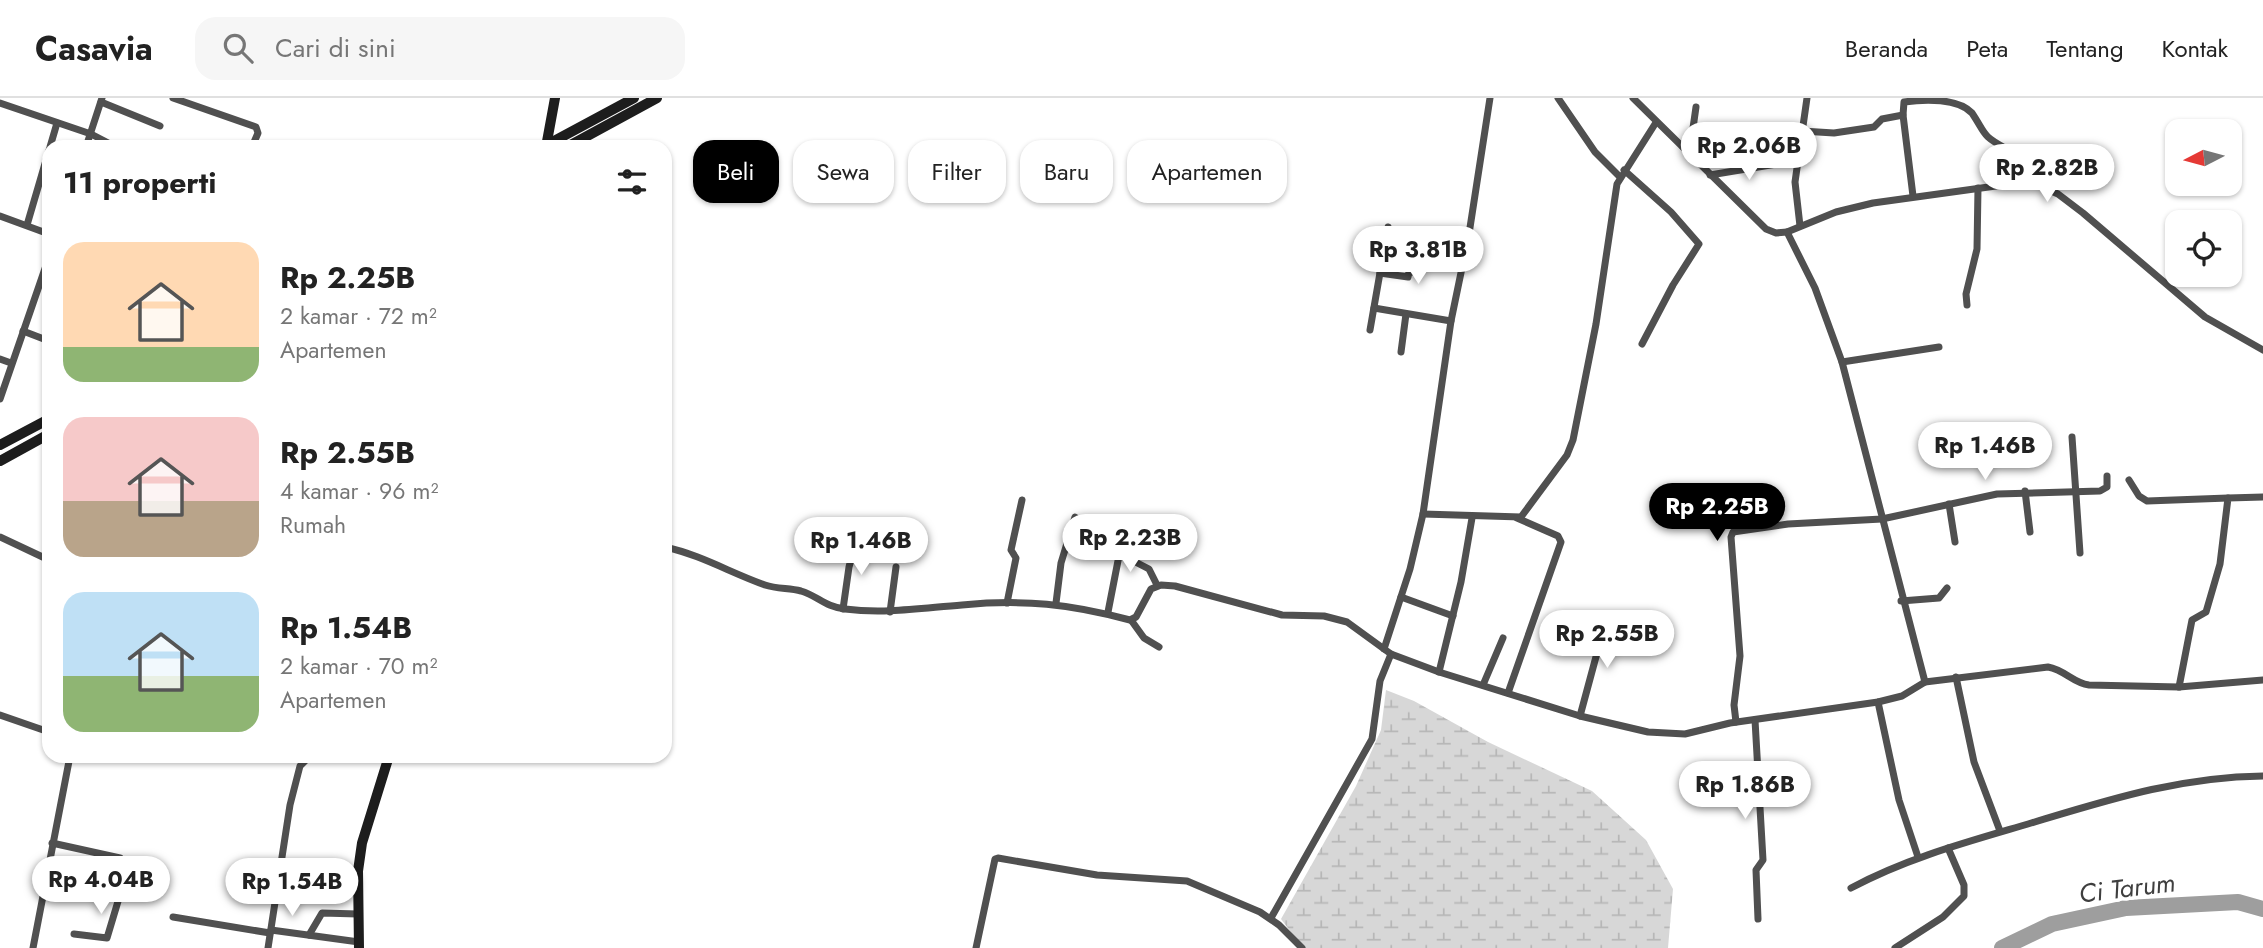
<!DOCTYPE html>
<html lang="id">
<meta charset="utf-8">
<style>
body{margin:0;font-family:Jost,sans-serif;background:#f6f6f6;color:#222;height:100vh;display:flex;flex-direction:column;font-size:26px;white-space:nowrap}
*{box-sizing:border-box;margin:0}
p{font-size:23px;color:#767676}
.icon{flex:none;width:38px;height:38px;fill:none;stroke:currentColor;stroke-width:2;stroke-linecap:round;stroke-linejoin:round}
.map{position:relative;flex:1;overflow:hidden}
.drawer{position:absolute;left:42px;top:42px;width:630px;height:623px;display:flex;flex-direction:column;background:#fff;border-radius:21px;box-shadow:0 2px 5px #0004}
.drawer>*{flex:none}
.guide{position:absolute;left:693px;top:42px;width:665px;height:63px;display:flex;gap:14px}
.needle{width:46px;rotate:264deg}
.buttons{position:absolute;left:2165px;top:21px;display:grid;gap:14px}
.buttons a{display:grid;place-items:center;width:77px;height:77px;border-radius:14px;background:#fff;box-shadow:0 2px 5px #0004;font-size:35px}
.price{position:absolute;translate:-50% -60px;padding:0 16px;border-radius:24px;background:#fff;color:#222;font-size:23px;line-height:46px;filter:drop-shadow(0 2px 4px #0008)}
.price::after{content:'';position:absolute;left:50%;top:42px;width:21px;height:16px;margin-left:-10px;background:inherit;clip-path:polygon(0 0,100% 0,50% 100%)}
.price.on{background:#000;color:#fff}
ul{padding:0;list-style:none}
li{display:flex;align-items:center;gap:21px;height:175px;padding:0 21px}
li span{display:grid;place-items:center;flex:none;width:196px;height:140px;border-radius:21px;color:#555}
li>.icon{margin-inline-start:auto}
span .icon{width:84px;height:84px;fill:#fffc;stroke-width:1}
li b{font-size:30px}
h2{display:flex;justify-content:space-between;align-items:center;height:84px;padding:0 21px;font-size:30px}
.tag{padding:0 24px;border-radius:21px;background:#fff;box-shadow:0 2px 5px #0004;font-size:24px;line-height:63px}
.tag.on{background:#000;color:#fff}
header{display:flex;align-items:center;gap:42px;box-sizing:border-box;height:98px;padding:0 35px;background:#fff;border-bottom:2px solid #e0e0e0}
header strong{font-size:33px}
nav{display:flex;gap:38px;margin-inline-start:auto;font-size:24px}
.search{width:490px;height:63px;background:#f6f6f6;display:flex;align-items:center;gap:18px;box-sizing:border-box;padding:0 24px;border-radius:21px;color:#767676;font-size:26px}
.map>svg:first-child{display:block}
.wetland{fill:url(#wetland-marsh)}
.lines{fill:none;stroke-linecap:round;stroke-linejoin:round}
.river{stroke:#9e9e9e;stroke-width:16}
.street{stroke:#505050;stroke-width:7}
.secondary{stroke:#1d1d1d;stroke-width:10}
.labels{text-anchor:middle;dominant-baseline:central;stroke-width:7;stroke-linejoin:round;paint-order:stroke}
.water-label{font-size:26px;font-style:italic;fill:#3f3f3f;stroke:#fff}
</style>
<header>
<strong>Casavia</strong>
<div class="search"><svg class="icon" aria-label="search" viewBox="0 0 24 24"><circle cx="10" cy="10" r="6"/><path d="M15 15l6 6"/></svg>Cari di sini</div>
<nav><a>Beranda</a><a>Peta</a><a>Tentang</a><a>Kontak</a></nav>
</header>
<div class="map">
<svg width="2263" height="850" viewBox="0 0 2263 850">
<defs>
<pattern id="wetland-marsh" width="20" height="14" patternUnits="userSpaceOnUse" patternTransform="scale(1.75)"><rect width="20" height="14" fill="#d7d7d7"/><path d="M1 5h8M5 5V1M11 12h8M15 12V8" fill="none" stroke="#b7b7b7"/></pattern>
</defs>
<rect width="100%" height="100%" fill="#fff"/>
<path class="wetland" d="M1386,592L1414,603L1488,644L1592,693L1646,742L1673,791L1668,850H1303L1281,821L1356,688L1381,632Z"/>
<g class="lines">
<path class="river" d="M2002,850L2052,826L2126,810L2238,804L2263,811"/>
<g class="street">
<path d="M173,0L256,29L258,35L252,49"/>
<path d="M1558,0L1595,54L1620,79"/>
<path d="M101,4L160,28"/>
<path d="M0,5L91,36L116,49"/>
<path d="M1903,17L1913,98"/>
<path d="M1802,33L1834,35L1874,29L1882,21L1903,17L1904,4C1925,1 1958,0 1972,15C1986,36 1981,37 2005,50L2003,87"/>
<path d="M50,49L57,25"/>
<path d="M86,49L102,0"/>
<path d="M1683,49L1692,37L1696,9"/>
<path d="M1624,72L1671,114L1699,146L1673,187L1642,246"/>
<path d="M1710,77L1782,65"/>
<path d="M0,118L49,136"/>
<path d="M27,127L49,52"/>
<path d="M1800,128L1795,84L1807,0"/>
<path d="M1787,134L1836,114L1873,105L2003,87H2038L2058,96L2083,115L2205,219L2263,252"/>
<path d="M1380,175L1408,179L1409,174H1415L1417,150"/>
<path d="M1967,207L1966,196L1977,151L1978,90"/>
<path d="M1374,210L1451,223"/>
<path d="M1370,232L1388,129"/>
<path d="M23,233L49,243"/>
<path d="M1401,254L1406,216"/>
<path d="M0,261L11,265"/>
<path d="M1842,264L1939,249"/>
<path d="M0,301L49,159"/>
<path d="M2072,339L2080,455"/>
<path d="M2129,382L2139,398L2147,403L2228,400"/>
<path d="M2025,393L2030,434"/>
<path d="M1949,406L1955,444"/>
<path d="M1423,416L1521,419L1567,357L1573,342L1596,226L1617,86L1655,26"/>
<path d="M0,439L49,462"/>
<path d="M665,449C701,457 731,475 765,487C777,491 789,490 801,493C818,498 825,509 845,511C885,516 922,510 962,507C1024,501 1070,506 1130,522L1136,519L1151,491L1161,487L1175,488L1282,517L1324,518L1347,524L1391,556L1439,574L1580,618L1648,634L1685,636L1730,625L1878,604L1902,598L1925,584L1842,264L1815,190L1787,134L1776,135L1766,131L1633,0"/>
<path d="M1120,456L1149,471L1157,487"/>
<path d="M1401,499L1453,518"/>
<path d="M1901,503L1939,500L1947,490"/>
<path d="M1007,505L1016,460L1011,452L1022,402"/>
<path d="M1056,505L1061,465L1075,419"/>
<path d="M843,511L849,469L856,443"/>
<path d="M890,514L896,469"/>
<path d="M1108,514L1124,432"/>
<path d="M1131,522L1144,540L1159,549"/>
<path d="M1384,551L1410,471L1423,416L1451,223L1469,136L1490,0"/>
<path d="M1439,574L1461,484L1472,420"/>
<path d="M1956,579L1974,664L2000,733"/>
<path d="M1925,584L2048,569C2065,572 2073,585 2089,587L2179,589L2263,582"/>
<path d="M1483,587L1503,540"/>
<path d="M2179,589L2192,522L2206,514L2220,466L2228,400L2263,399"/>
<path d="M1508,595L1561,444L1558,438L1517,420"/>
<path d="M1878,604L1899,702L1918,759"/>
<path d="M0,617L49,634"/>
<path d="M1580,618L1607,518"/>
<path d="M1755,622L1763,762L1756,772L1758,821"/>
<path d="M1736,624L1734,607L1740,558L1731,439L1733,434L1788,426L1882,421L1997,396L2100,393L2107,389V378"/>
<path d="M52,745L120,760"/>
<path d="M45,779L122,790L143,796"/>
<path d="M1851,790C1907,760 1967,744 2028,726C2108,702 2178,679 2263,678"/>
<path d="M173,819L270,835"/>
<path d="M1271,820L1372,641L1380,583L1391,556"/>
<path d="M271,832L359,844"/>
<path d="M74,836L107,840L122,790"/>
<path d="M309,837L322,815L358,816"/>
<path d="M33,850L70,658"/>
<path d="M268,850L290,707L300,668L310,658"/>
<path d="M976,850L995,761L998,760L1097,777L1187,783L1260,814L1279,827L1302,850"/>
<path d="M1895,850L1943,819L1964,798V787L1948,750"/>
</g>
<g class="secondary">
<path d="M543,49L634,0"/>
<path d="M546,49L555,0"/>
<path d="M567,49L657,0"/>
<path d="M0,347L49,321"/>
<path d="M0,363L49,336"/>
<path d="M359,850L358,773L362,745L389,658"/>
</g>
</g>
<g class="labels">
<g class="water-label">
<text transform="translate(2127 790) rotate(-7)">Ci Tarum</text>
</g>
</g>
</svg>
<div class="buttons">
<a><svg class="needle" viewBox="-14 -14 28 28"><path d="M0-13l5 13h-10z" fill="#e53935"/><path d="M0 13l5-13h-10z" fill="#767676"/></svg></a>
<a><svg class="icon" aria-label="locate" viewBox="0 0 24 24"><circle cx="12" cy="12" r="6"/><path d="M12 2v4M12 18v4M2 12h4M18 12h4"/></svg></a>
</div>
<b class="price" style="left:1749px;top:84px">Rp 2.06B</b>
<b class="price" style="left:2047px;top:106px">Rp 2.82B</b>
<b class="price" style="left:1418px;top:188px">Rp 3.81B</b>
<b class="price" style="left:1985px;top:384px">Rp 1.46B</b>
<b class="price on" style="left:1717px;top:445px">Rp 2.25B</b>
<b class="price" style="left:1130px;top:476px">Rp 2.23B</b>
<b class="price" style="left:861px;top:479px">Rp 1.46B</b>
<b class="price" style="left:1607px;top:572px">Rp 2.55B</b>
<b class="price" style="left:1745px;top:723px">Rp 1.86B</b>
<b class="price" style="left:101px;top:818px">Rp 4.04B</b>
<b class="price" style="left:292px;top:820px">Rp 1.54B</b>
<div class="guide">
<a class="tag on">Beli</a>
<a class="tag">Sewa</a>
<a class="tag">Filter</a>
<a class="tag">Baru</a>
<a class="tag">Apartemen</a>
</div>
<section class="drawer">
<h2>11 properti<svg class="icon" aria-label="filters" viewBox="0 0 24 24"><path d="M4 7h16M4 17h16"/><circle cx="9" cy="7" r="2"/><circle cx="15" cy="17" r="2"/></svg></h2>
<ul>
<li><span style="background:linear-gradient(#ffd9b3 75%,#8fb573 0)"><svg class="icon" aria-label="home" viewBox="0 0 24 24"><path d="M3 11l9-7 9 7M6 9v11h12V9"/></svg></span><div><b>Rp 2.25B</b><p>2 kamar · 72 m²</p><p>Apartemen</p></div></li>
<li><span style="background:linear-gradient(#f6c9c9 60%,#b9a48a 0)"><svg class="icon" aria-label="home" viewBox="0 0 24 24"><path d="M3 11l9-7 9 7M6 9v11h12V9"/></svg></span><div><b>Rp 2.55B</b><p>4 kamar · 96 m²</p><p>Rumah</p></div></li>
<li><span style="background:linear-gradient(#bfe0f5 60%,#8fb573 0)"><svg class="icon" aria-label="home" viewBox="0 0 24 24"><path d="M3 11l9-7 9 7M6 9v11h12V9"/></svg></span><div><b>Rp 1.54B</b><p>2 kamar · 70 m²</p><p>Apartemen</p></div></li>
</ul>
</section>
</div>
